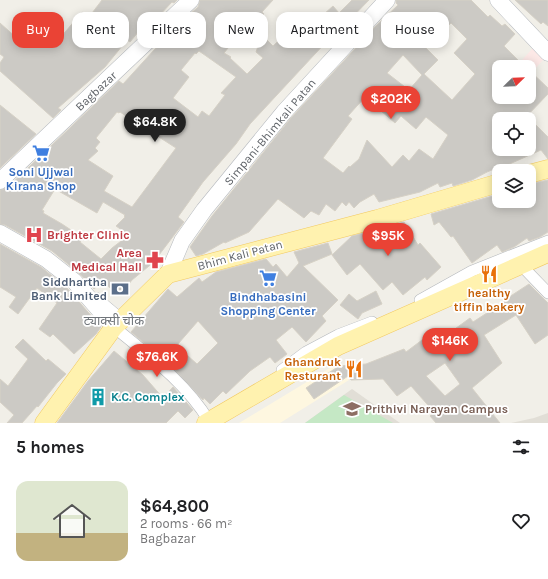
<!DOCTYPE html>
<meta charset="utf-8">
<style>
body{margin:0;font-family:Karla,"Noto Sans Devanagari",sans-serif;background:#f6f6f6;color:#202124;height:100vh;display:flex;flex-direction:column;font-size:15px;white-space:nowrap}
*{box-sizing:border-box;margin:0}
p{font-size:13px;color:#757577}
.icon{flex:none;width:22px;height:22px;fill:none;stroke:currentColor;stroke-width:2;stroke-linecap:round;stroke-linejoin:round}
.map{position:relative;height:423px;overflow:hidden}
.drawer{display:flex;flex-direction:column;background:#fff;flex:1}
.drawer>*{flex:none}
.hud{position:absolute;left:12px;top:12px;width:524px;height:36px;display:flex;gap:8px}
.needle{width:26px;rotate:67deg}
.controls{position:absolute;left:492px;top:60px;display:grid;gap:8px}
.controls a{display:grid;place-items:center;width:44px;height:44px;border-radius:8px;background:#fff;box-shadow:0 2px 10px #0003;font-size:20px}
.price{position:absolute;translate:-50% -34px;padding:0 9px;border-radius:14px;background:#ea4335;color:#fff;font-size:13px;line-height:26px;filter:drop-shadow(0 1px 2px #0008)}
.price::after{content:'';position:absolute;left:50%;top:24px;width:12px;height:9px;margin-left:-6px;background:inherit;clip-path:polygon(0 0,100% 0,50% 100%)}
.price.active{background:#222;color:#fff}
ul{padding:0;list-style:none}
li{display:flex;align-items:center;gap:12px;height:100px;padding:0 16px}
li+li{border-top:1px solid #e0e0e0}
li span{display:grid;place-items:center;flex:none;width:112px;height:80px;border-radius:12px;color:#555}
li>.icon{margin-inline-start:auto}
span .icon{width:48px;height:48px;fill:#fffc;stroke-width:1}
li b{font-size:17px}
h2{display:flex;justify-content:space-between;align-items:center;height:48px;padding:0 16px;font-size:17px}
.tag{padding:0 14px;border-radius:12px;background:#fff;box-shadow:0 2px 10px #0003;font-size:14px;line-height:36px}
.tag.active{background:#ea4335;color:#fff}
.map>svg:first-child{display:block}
.commercial{fill:#fef7e0}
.education{fill:#e1ded6}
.medical{fill:#fce8e6}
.green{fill:#c5e8c5}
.building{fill:#cccac5;stroke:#d6d1c6;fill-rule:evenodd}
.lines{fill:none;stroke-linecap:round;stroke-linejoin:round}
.street-casing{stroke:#b5b8bc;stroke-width:12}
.secondary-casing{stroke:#b6babf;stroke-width:17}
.primary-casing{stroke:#f2c960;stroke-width:19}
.street{stroke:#fff;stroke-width:11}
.secondary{stroke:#fff;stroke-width:16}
.primary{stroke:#fff2af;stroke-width:18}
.labels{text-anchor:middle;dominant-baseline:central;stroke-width:3.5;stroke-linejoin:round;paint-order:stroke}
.street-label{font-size:12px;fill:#5f6368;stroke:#fff}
.shop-label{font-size:12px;font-weight:bold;fill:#366cbe;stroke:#fff}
.health-label{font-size:12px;font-weight:bold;fill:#be3a42;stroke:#fff;text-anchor:start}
.service-label{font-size:12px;font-weight:bold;fill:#4e5e75;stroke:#fff;text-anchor:end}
.food-label{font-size:12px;font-weight:bold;fill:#c56008;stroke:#fff}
.culture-label{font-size:12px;font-weight:bold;fill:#0d838f;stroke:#fff;text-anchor:start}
.education-label{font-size:12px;font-weight:bold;fill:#785e54;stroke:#fff;text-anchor:start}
.neighbourhood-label{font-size:13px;fill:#70757a;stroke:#fff}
</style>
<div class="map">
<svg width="548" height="423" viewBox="0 0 548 423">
<rect width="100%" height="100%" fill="#f1efe8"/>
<path class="commercial" d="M338,363L349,380L280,423H239Z"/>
<g class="education">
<path d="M352,389L400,423H305Z"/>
<path d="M548,413V423H511L534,418Z"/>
</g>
<path class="medical" d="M533,48L544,59L533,71L522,60Z"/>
<path class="green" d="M344,395L393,423H305Z"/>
<g class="building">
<path d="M102,0H177L174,3L172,2L156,19L154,17L141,32L139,31L130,42L127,40L105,67L58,108L61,110L53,118L0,71V63L4,57L0,54V23L28,48L36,34L41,37L48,28L61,37L82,12L89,17Z"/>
<path d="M200,0H273L262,12L264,14L241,32L224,53L231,57L230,58L247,74L263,58L256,52L262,35L273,46L292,28L302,39L325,17L323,15L333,6L339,13L352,0H369L337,33L328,40L250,124L236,144L203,182L178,217L184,222L159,255L160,257L132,280L120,295L102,282L94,289L80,274L52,251L5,225L0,224V190L7,188L119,81L123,84L154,50L191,17L189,15L198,7ZM199,51L236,77L221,93L225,95L209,116L202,111L198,117L173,98L189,77L181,70L195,53L196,54ZM117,112L119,113L120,112L176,148L132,207L104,191L113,176L88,160L98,151L95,148L100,142L96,138ZM55,189L97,213L103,202L125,215L124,216L125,217L116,226L129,235L112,248L101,259L80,242L83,238L62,224L43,213L44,211L42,210Z"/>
<path d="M396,0H471L488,17L490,15L502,26L505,24L515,34L504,46L525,67H499V97H529V70L548,88V94L524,119H499V149H529V118L548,137V159L541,150L505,166L504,165L487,172L472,180L453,186L452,183L440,187L438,183L420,192L379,202L374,194L360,202L354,208L349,202L346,206L342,202L335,211L326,204L319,215L311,211L304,218L278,199L249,232L225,243L224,242L203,254L196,256L190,247L212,216L291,118L376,26L398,5L396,3ZM451,23L467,39L454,53L475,74L452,100L424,74L438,60L425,47ZM403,55L422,75L409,90L387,73ZM365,97L395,123L401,116L416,129L426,117L448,135L433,159L419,149L409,161L403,155L392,167L367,140L359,159L350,167L349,166L343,173L323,158L352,119L348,116Z"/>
<path d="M515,0H548V26L543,22L541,24Z"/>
<path d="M0,105L36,134L0,168Z"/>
<path d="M548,180V232L540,237L529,241L527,238L514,247L502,252L497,245L472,263L453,236L451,237L439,222L434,225L431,214L499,194V201H529V184Z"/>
<path d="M404,222L418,245L420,243L441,267L427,280L425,277L403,295L392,282L383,290L360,264L347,275L332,255L352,236L368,232L370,234L376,230Z"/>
<path d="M328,243L332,254L303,266L338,300L322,316L326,321L306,342L292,327L276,340L287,354L275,363L270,357L250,371L226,394L223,391L210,404L204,398L203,400L170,365L131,332L168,289L177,297L199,278L202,282L216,272L266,259L273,267L276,264L287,277L299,263L294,252ZM198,321L218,343L197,364L178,347L179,345L178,344Z"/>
<path d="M0,244L41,267L67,288L101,327L96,334L74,354L53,334L50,337L39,329L57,303L37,288L18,314L9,307L16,297L0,287Z"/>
<path d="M529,284L548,303V335L535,344L516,315L484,335L502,363L472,388L500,423H436L430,416L434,412L411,386L397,396L383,379L351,380L348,376L314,399L306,388L339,366L366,364L404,349L406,352L426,337L427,339L437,333L441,339L470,318L473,322L507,300L506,299ZM445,363L460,384L445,396L426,376Z"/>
<path d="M376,291L382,304L362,313L358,319L340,305L349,294L357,301Z"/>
<path d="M23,339L46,361L48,359L66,374L57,383L38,407L37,406L22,423H7L14,415L0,402V379L8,386L28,359L15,347Z"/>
<path d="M114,351L143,375L163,398L173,387L193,410L185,418L178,411L166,423H57L88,381Z"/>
</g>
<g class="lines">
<g class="street-casing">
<g id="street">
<path d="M521,265L548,293"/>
<path d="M96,298L121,319"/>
<path d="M420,300L472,271L548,241"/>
<path d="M114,327C148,355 186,383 209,421"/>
<path d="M282,370L306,352L338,335L372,322"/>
</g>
</g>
<g class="secondary-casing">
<g id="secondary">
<path d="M498,0L548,53"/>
<path d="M0,181L191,0"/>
<path d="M0,233L46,259L74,281L114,327"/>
<path d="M168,274L182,241L204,210L284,112L387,0"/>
</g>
</g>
<g class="primary-casing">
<g id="primary">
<path d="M529,174L548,169"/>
<path d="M44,423L114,327L168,274L377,219L499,183"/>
<path d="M206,423L338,346L548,253"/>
</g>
</g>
<use href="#street" class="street"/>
<use href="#secondary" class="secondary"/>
<use href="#primary" class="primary"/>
</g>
<defs>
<g id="supermarket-bare" transform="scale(1.38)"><path d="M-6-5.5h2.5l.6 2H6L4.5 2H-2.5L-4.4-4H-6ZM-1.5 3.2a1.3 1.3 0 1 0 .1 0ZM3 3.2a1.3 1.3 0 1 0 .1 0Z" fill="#3f7fe0" stroke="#fff" stroke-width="2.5" paint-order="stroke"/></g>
<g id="hospital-bare" transform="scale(1.38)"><path d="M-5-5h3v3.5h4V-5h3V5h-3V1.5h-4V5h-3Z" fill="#e0444e" stroke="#fff" stroke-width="2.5" paint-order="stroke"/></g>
<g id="pharmacy-bare" transform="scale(1.38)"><path d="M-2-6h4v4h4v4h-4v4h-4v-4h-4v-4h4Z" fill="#e0444e" stroke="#fff" stroke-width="2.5" paint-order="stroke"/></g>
<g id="restaurant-bare" transform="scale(1.38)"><path d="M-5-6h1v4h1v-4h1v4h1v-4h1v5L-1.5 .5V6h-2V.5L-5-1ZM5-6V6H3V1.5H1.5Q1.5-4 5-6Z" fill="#e8710a" stroke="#fff" stroke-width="2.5" paint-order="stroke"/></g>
<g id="bank-bare" transform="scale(1.38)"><path d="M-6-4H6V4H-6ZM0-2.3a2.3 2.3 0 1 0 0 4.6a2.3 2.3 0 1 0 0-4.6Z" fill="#5c6f8a" stroke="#fff" stroke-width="2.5" paint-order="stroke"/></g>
<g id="building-bare" transform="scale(1.38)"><path d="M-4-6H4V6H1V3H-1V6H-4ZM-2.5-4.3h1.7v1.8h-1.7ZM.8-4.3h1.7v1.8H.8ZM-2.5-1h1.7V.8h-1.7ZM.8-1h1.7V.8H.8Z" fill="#0f9aa8" stroke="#fff" stroke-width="2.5" paint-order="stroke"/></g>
<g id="university-bare" transform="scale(1.38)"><path d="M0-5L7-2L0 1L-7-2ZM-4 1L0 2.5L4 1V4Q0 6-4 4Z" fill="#8d6e63" stroke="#fff" stroke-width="2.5" paint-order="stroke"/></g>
</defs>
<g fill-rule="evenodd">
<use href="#supermarket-bare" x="41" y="153"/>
<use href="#hospital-bare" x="34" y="235"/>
<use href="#pharmacy-bare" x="155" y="260"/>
<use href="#restaurant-bare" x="489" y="274"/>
<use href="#supermarket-bare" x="268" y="278"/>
<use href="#bank-bare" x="120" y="289"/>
<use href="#restaurant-bare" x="354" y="369"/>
<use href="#building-bare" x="98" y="397"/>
<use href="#university-bare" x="352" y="409"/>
</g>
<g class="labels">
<g class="street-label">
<text transform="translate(96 91) rotate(-43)">Bagbazar</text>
<text transform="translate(270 132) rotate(-50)">Simpani-Bhimkali Patan</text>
<text transform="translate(240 255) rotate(-15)">Bhim Kali Patan</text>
</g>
<g class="shop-label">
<text x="41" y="172">Soni Ujjwal<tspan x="41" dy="14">Kirana Shop</tspan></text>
<text x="268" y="297">Bindhabasini<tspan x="268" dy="14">Shopping Center</tspan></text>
</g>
<g class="health-label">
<text x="47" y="235">Brighter Clinic</text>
<text x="142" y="253" text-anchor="end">Area<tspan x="142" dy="14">Medical Hall</tspan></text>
</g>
<g class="service-label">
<text x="107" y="282">Siddhartha<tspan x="107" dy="14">Bank Limited</tspan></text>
</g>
<g class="food-label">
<text x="489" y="293">healthy<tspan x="489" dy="14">tiffin bakery</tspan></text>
<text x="341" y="362" text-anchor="end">Ghandruk<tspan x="341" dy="14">Resturant</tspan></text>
</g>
<g class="culture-label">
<text x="111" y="397">K.C. Complex</text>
</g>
<g class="education-label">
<text x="365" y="409">Prithivi Narayan Campus</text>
</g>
<g class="neighbourhood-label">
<text x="114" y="320">ट्याक्सी चोक</text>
</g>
</g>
</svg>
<div class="controls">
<a><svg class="needle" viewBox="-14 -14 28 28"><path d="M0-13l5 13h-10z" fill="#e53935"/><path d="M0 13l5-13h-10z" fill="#757577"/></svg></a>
<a><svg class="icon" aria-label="locate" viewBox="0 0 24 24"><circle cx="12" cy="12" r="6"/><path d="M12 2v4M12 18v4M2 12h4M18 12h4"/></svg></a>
<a><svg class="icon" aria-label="layers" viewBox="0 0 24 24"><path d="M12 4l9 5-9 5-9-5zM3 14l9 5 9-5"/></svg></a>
</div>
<b class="price" style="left:391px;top:120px">$202K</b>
<b class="price active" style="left:155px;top:143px">$64.8K</b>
<b class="price" style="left:388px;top:257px">$95K</b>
<b class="price" style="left:450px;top:362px">$146K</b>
<b class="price" style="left:157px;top:378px">$76.6K</b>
<div class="hud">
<a class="tag active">Buy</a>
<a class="tag">Rent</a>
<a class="tag">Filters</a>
<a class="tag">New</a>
<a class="tag">Apartment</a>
<a class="tag">House</a>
</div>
</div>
<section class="drawer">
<h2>5 homes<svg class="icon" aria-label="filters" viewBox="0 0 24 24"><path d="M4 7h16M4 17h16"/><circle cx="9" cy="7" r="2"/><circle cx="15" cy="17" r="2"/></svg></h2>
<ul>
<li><span style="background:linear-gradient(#dfe7d0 65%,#c2b280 0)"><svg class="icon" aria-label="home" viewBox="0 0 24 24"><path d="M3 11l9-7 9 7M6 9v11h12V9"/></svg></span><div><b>$64,800</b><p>2 rooms · 66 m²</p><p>Bagbazar</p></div><svg class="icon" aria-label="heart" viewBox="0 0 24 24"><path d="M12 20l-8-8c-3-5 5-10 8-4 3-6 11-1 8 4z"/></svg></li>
</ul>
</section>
